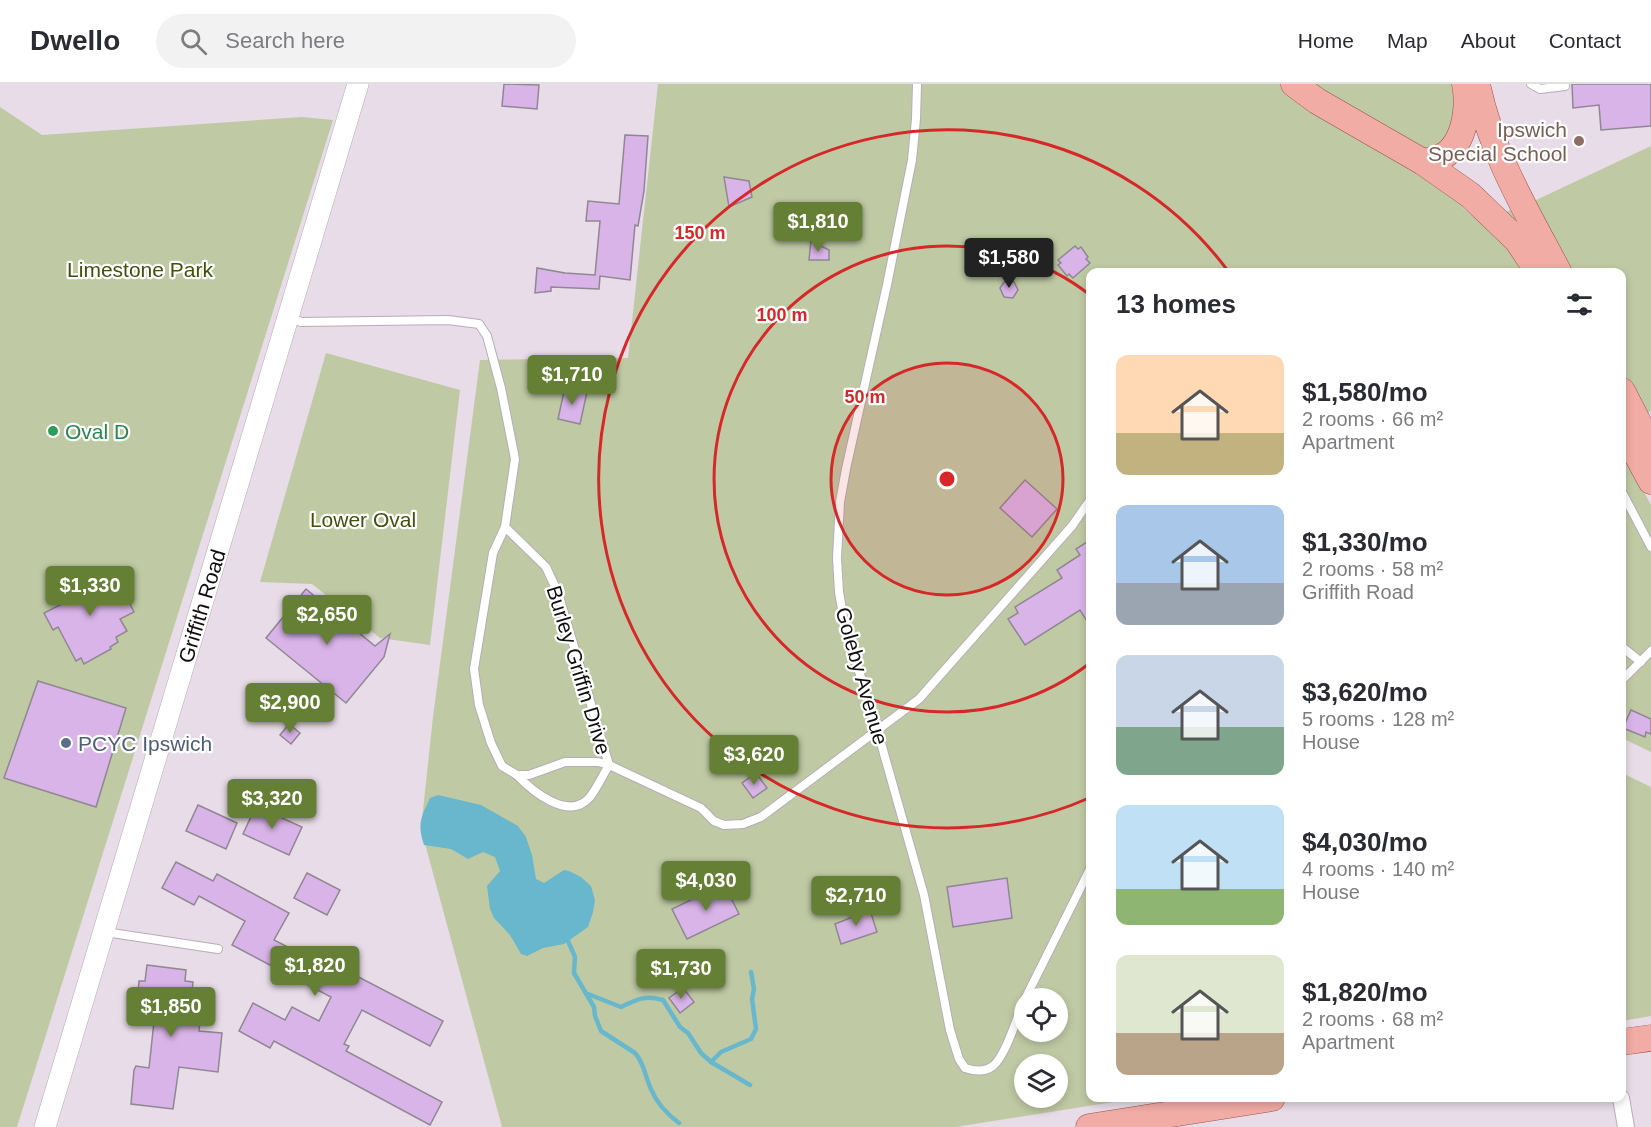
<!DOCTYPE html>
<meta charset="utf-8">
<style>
body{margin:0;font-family:Helvetica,sans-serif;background:#f2f2f3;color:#2b2b33;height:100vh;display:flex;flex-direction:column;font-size:22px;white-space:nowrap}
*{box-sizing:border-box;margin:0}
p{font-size:20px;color:#7c7c81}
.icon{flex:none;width:33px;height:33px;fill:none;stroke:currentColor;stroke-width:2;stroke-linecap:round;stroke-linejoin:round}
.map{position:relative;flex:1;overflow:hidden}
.panel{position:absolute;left:1086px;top:184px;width:540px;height:834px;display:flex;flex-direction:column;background:#fff;border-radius:12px;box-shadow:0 3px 9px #0003}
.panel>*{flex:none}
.tools{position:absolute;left:1014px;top:904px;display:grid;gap:12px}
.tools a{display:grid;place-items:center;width:54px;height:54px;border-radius:50%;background:#fff;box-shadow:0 3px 9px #0003;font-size:30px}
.price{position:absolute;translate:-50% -51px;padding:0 14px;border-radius:6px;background:#658034;color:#fff;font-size:20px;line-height:39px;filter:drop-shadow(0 2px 3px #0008)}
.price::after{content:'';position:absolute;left:50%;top:36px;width:18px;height:14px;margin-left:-9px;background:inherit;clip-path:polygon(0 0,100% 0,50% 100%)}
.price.active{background:#222;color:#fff}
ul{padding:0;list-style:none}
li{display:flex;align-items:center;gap:18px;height:150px;padding:0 30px}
li span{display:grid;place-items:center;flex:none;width:168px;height:120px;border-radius:12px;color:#555}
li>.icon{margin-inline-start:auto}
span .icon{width:72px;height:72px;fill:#fffc;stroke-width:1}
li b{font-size:26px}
h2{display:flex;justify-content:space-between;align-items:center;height:72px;padding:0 30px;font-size:26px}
header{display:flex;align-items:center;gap:36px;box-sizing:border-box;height:84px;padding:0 30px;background:#fff;border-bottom:2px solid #e1e1e2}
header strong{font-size:28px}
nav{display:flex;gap:33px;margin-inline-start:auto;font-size:21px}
.search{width:420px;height:54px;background:#f2f2f3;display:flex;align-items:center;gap:15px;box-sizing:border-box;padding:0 21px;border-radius:33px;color:#7c7c81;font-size:22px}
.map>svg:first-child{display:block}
.green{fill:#bfcaa4;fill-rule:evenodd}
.water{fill:#69b7cc}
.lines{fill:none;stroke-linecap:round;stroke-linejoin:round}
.stream{stroke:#69b7cc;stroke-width:4.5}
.building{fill:#d9b4e8;stroke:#8f8792;stroke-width:1.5}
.service-casing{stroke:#b7acb7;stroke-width:10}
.minor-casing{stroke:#b7acb7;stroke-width:18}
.tertiary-casing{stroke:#b7acb7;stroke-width:22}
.primary-casing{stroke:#9c514a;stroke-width:27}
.service{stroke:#fff;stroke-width:8}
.minor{stroke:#fff;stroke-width:16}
.tertiary{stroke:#fff;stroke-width:21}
.primary{stroke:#f1aca5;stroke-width:26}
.ring{fill:none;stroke:#d62828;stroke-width:3}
.education-dot{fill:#8d6e63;stroke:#fff;stroke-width:2}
.leisure-dot{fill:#2e9e5b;stroke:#fff;stroke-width:2}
.service-dot{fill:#5c6f8a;stroke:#fff;stroke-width:2}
.labels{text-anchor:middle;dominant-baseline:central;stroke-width:4.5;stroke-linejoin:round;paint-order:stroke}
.education-label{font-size:21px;fill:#785e54;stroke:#fff;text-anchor:end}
.park-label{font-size:21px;fill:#43500c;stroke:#fff}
.leisure-label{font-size:21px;fill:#27864d;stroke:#fff;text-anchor:start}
.street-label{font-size:21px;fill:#110d11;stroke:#fff}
.service-label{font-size:21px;fill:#4e5e75;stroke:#fff;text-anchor:start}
.centre{fill:#d62828;stroke:#fff;stroke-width:3}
.ring-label{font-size:18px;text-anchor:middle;font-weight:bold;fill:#d62828;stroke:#fff;stroke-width:4.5;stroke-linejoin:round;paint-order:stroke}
</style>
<header>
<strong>Dwello</strong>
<div class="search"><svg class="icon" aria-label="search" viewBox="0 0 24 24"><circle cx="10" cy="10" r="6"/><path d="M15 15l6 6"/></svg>Search here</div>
<nav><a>Home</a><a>Map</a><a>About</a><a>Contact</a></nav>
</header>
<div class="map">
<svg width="1651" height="1043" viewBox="0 0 1651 1043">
<rect width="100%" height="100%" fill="#e7dce7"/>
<g class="green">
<path d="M658,0H1456L1457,7L1450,51L1444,59L1463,124L1480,138L1534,117L1651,62V327L1622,343V189H1090V1014H1138L956,1043H502L421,745L433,633L480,276L628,274ZM1024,915H1058V948H1024ZM1024,981H1058V1014H1024Z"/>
<path d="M0,23L42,51L302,33L333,36L17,1043H0Z"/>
<path d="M326,269L460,306L430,561L380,554L312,500L260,498Z"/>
<path d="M1622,368L1651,421V668L1622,654Z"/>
<path d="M1622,689L1651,703V932L1622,937Z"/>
</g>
<path class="water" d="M438,711L481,721L518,742L526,753L532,771L536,795L544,799L564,786L569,787L581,793L591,802L595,816L593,828L588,843L564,860L543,864L527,872L521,870L510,851L494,834L490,825L487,802L500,787L495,773L483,768L468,775L451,765L424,761C417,740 421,733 430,714Z"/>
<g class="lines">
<g class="stream">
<path d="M568,857L575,873L574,889L594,923L595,932L601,947L635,969C645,980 645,993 651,1005C657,1020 667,1030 679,1039"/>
<path d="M588,910L621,923C638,915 644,911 663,916L680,943L688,949L701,969L711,978L750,1001"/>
<path d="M711,978L721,968L751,955L756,945L752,915L754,905L751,888"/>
</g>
</g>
<g class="building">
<path d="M504,0L539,1L537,25L502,22Z"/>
<path d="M1572,0H1651V42L1601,46L1599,21L1573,24Z"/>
<path d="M625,51L648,52L644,107L638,142L635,141L630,196L600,192L599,205L551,203V207L535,209L537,184L565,189L595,191L600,137H586L588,117L619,120Z"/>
<path d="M724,93L749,97L752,113L729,123Z"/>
<path d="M811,157L829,166V176H809Z"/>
<path d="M1075,162L1078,165L1081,163L1088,173L1086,175L1090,179L1073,194L1069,190L1067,192L1058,181L1061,179L1058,176Z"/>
<path d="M1005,197L1014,198L1018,206L1013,214L1004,213L1000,204Z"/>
<path d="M565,303L587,308L580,340L558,335Z"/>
<path d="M1025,396L1057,425L1032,453L1000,424Z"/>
<path d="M1090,456V542L1080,526L1025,561L1008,535L1018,529L1015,523L1062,494L1057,486L1080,471L1076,465Z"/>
<path d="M86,492L91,502L107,493L114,506L120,502L134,528L120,535L127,547L116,553L118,558L110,563L111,565L84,580L81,574L76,577L58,543L53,546L44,529L62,520L56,509Z"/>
<path d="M306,505L375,562L390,550L384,573L346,619L266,554Z"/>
<path d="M38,597L126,624L96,723L4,694Z"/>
<path d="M1631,626L1651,635V650L1646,648L1645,653L1623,644Z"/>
<path d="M289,640L300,649L291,660L280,651Z"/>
<path d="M756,689L767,704L753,714L742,699Z"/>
<path d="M198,721L237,739L226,765L186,747Z"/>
<path d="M256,722L302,743L289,771L243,750Z"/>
<path d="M176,778L213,797L217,790L289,829L274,856L348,894L351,889L443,937L430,962L362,926L344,960L349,962L346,967L442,1018L430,1041L274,957L270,964L239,947L253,919L285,936L292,923L319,937L331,913L232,861L245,837L199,812L194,821L162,804Z"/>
<path d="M307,789L340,806L327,831L294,814Z"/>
<path d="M1007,794L1012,834L953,843L947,803Z"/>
<path d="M724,800L739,830L687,855L672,825Z"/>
<path d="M870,826L877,848L841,860L835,840Z"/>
<path d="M147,881L186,886L185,897L193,898L189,937L200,938L199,947L222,949L218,988L179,983L173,1025L131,1020L134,986L136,982L149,984L155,928L141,926L143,910L138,909L139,897H145Z"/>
<path d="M683,904L694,918L680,929L669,914Z"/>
</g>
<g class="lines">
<g class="service-casing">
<g id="service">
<path d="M917,0L916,35L912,76L887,201L846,385L840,418L837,474L839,508L845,542L877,645L924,811L950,946L959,975L965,984C974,987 985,988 993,982C1006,971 1017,933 1024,917"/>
<path d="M1531,0L1540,5L1565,2"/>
<path d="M290,233L301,238L448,236L479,240L487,252L501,304L515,375L505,443L546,483L558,509L609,681"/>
<path d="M1622,408L1651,463"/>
<path d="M505,443L493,469L474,585L479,621L491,659L502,682L517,691H529L565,678H598L609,681L701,724L714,737L724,741L743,740L761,733L919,615L1072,442L1090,416"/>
<path d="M1622,563L1641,578"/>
<path d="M1622,596L1651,567"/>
<path d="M517,691C532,707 569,738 590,713C597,704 603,691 609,681"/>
<path d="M105,848L218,865"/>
<path d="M1025,915L1090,785"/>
</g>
</g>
<g class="minor-casing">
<path id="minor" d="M1621,1014L1626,1043"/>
</g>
<g class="tertiary-casing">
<g id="tertiary">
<path id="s1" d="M45,1043L358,0"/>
</g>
</g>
<g class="primary-casing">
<g id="primary">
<path d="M1294,0L1317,17L1423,78L1470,111L1517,156L1539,189"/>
<path d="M1477,0C1491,69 1527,128 1559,189"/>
<path d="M1423,78C1432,76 1442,74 1449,68C1466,52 1469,21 1465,0"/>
<path d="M1622,307L1651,363"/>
<path d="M1624,347L1651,397"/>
<path d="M1622,958L1651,954"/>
<path d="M1089,1043L1272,1014"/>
</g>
</g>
<use href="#service" class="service"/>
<use href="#minor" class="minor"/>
<use href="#tertiary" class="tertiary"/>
<use href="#primary" class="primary"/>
</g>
<circle cx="947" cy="395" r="116" fill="#d62828" fill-opacity=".12"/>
<g class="ring">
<circle cx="947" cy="395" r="116"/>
<path d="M1090 579A233 233 0 1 1 1090 211"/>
<path d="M1089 714A349 349 0 1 1 1228 187"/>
</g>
<circle class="education-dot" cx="1579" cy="57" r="6"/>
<circle class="leisure-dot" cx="53" cy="347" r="6"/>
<circle class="service-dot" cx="66" cy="659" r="6"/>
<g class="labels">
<g class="education-label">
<text x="1567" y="45">Ipswich<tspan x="1567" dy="24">Special School</tspan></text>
</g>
<g class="park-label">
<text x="140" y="185">Limestone Park</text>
<text x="363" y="435">Lower Oval</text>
</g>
<g class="leisure-label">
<text x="65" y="347">Oval D</text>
</g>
<g class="street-label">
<text stroke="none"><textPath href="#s1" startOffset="544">Griffith Road</textPath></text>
<text transform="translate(579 586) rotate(73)">Burley Griffin Drive</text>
<text transform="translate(862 592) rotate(74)">Goleby Avenue</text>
</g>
<g class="service-label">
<text x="78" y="659">PCYC Ipswich</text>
</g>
</g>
<circle cx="947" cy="395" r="9" class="centre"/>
<g class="ring-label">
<text x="700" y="155">150 m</text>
<text x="782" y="237">100 m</text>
<text x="865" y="319">50 m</text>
</g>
</svg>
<div class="tools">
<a><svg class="icon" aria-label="locate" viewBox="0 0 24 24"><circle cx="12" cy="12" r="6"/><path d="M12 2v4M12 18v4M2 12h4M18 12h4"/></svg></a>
<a><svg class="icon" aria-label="layers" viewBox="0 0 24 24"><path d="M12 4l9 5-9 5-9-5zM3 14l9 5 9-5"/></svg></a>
</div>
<b class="price" style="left:818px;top:169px">$1,810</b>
<b class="price active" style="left:1009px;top:205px">$1,580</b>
<b class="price" style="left:572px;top:322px">$1,710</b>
<b class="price" style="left:90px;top:533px">$1,330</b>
<b class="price" style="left:327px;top:562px">$2,650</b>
<b class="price" style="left:290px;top:650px">$2,900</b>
<b class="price" style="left:754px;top:702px">$3,620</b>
<b class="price" style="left:272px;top:746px">$3,320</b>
<b class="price" style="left:706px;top:828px">$4,030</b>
<b class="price" style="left:856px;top:843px">$2,710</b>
<b class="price" style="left:315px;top:913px">$1,820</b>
<b class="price" style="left:681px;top:916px">$1,730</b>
<b class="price" style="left:171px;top:954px">$1,850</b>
<section class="panel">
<h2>13 homes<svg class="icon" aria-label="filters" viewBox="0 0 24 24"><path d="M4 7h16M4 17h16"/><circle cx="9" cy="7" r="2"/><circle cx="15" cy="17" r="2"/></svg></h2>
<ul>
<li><span style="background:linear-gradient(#ffd9b3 65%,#c2b280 0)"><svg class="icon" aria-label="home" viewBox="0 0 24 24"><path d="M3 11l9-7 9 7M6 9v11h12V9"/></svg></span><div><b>$1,580/mo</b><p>2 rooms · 66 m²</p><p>Apartment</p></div></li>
<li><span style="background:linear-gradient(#a9c7e8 65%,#9aa5b1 0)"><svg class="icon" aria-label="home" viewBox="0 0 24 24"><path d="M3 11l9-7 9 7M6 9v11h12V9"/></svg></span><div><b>$1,330/mo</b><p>2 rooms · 58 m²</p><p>Griffith Road</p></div></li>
<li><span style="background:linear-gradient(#c9d6e8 60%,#7fa58c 0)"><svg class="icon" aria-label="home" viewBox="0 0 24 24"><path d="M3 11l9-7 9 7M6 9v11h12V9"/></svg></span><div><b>$3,620/mo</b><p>5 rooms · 128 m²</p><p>House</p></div></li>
<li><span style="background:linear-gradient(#bfe0f5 70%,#8fb573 0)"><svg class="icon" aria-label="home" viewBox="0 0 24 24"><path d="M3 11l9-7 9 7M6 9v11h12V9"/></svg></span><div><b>$4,030/mo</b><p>4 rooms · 140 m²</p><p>House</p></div></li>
<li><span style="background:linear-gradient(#dfe7d0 65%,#b9a48a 0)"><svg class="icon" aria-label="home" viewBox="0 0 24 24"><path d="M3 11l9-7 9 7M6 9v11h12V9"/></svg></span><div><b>$1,820/mo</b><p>2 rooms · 68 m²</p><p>Apartment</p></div></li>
</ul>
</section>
</div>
